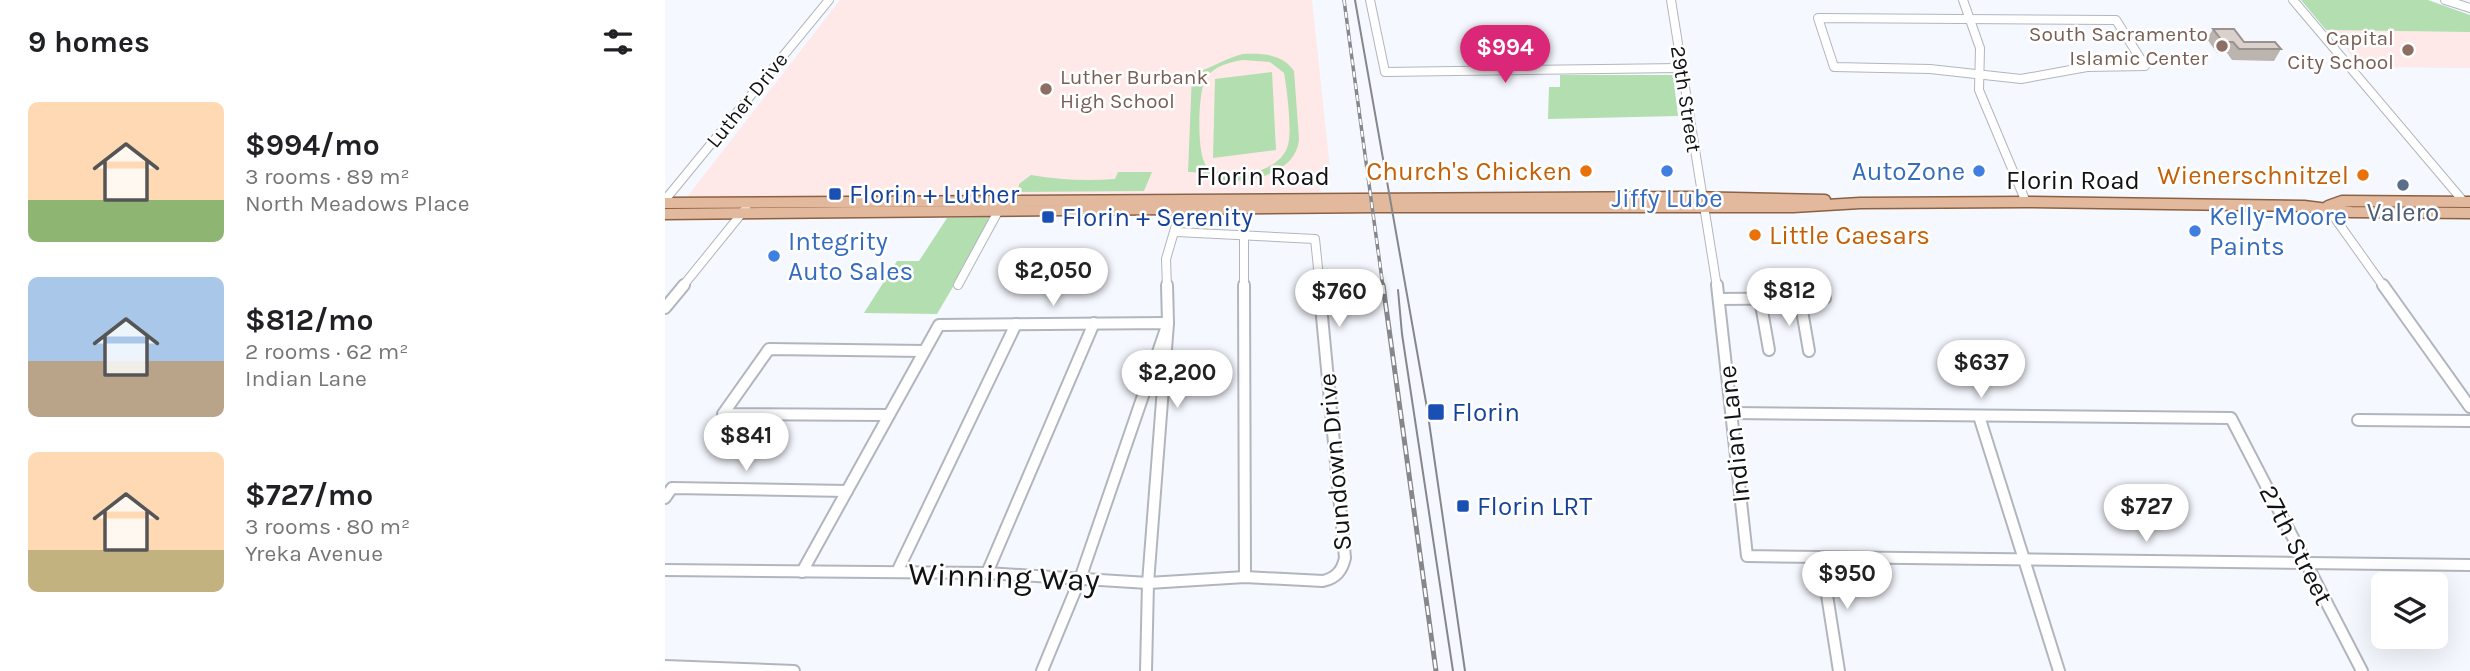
<!DOCTYPE html>
<meta charset="utf-8">
<style>
body{margin:0;font-family:Karla,sans-serif;background:#f2f2f2;color:#202124;height:100vh;display:flex;flex-direction:column;font-size:26px;white-space:nowrap}
*{box-sizing:border-box;margin:0}
p{font-size:23px;color:#757577}
.icon{flex:none;width:38px;height:38px;fill:none;stroke:currentColor;stroke-width:2;stroke-linecap:round;stroke-linejoin:round}
.map{position:relative;flex:1;overflow:hidden}
.panel{display:flex;flex-direction:column;background:#fff;width:665px}
.panel>*{flex:none}
.controls{position:absolute;left:1706px;top:572px;display:grid;gap:14px}
.controls a{display:grid;place-items:center;width:77px;height:77px;border-radius:10px;background:#fff;box-shadow:0 7px 28px #0002;font-size:35px}
.price{position:absolute;translate:-50% -60px;padding:0 16px;border-radius:24px;background:#fff;color:#222;font-size:23px;line-height:46px;filter:drop-shadow(0 2px 4px #0008)}
.price::after{content:'';position:absolute;left:50%;top:42px;width:21px;height:16px;margin-left:-10px;background:inherit;clip-path:polygon(0 0,100% 0,50% 100%)}
.price.selected{background:#db2777;color:#fff}
ul{padding:0;list-style:none}
li{display:flex;align-items:center;gap:21px;height:175px;padding:0 28px}
li span{display:grid;place-items:center;flex:none;width:196px;height:140px;border-radius:10px;color:#555}
li>.icon{margin-inline-start:auto}
span .icon{width:84px;height:84px;fill:#fffc;stroke-width:1}
li b{font-size:30px}
h2{display:flex;justify-content:space-between;align-items:center;height:84px;padding:0 28px;font-size:30px}
main{display:flex;flex:1;min-height:0}
.map>svg:first-child{display:block}
.education{fill:#fee8e8}
.green{fill:#b3deb0;fill-rule:evenodd}
.lines{fill:none;stroke-linecap:round;stroke-linejoin:round}
.minor-far1-casing{stroke:#b1b6be;stroke-width:10}
.minor-casing{stroke:#b1b6be;stroke-width:14}
.major-casing{stroke:#8c6042;stroke-width:13}
.minor-far1{stroke:#fff;stroke-width:8}
.minor{stroke:#fff;stroke-width:10}
.major{stroke:#e2b99d;stroke-width:10}
.tram{stroke:#85878b;stroke-width:2}
.rail-far1-casing{stroke:#85878b;stroke-width:3.5}
.rail-casing{stroke:#85878b;stroke-width:5}
.rail-far1{stroke:#fff;stroke-width:2;stroke-dasharray:6;stroke-linecap:butt}
.rail{stroke:#fff;stroke-width:2.5;stroke-dasharray:9;stroke-linecap:butt}
.wall{fill:#bcb4af}
.building{fill:#dbd1cc;stroke:#99928f;stroke-width:2}
.education-dot{fill:#8d6e63;stroke:#fff;stroke-width:2.5}
.food-dot{fill:#e8710a;stroke:#fff;stroke-width:2.5}
.shop-dot{fill:#3f7fe0;stroke:#fff;stroke-width:2.5}
.service-dot{fill:#5c6f8a;stroke:#fff;stroke-width:2.5}
.transit-dot{fill:#1a4fb4;stroke:#fff;stroke-width:2.5}
.labels{text-anchor:middle;dominant-baseline:central;stroke-width:5;stroke-linejoin:round;paint-order:stroke}
.far-education-label{font-size:21px;fill:#785e54;stroke:#fff;text-anchor:end}
.far-street-label{font-size:21px;fill:#111215;stroke:#fff}
.food-label{font-size:26px;fill:#c56008;stroke:#fff;text-anchor:end}
.shop-label{font-size:26px;fill:#366cbe;stroke:#fff;text-anchor:start}
.street-label{font-size:26px;fill:#111215;stroke:#fff}
.transit-label{font-size:26px;fill:#164399;stroke:#fff;text-anchor:start}
.service-label{font-size:26px;fill:#4e5e75;stroke:#fff}
.near-street-label{font-size:32px;fill:#111215;stroke:#fff}
</style>
<main>
<section class="panel">
<h2>9 homes<svg class="icon" aria-label="filters" viewBox="0 0 24 24"><path d="M4 7h16M4 17h16"/><circle cx="9" cy="7" r="2"/><circle cx="15" cy="17" r="2"/></svg></h2>
<ul>
<li><span style="background:linear-gradient(#ffd9b3 70%,#8fb573 0)"><svg class="icon" aria-label="home" viewBox="0 0 24 24"><path d="M3 11l9-7 9 7M6 9v11h12V9"/></svg></span><div><b>$994/mo</b><p>3 rooms · 89 m²</p><p>North Meadows Place</p></div></li>
<li><span style="background:linear-gradient(#a9c7e8 60%,#b9a48a 0)"><svg class="icon" aria-label="home" viewBox="0 0 24 24"><path d="M3 11l9-7 9 7M6 9v11h12V9"/></svg></span><div><b>$812/mo</b><p>2 rooms · 62 m²</p><p>Indian Lane</p></div></li>
<li><span style="background:linear-gradient(#ffd9b3 70%,#c2b280 0)"><svg class="icon" aria-label="home" viewBox="0 0 24 24"><path d="M3 11l9-7 9 7M6 9v11h12V9"/></svg></span><div><b>$727/mo</b><p>3 rooms · 80 m²</p><p>Yreka Avenue</p></div></li>
</ul>
</section>
<div class="map">
<svg width="1805" height="671" viewBox="0 0 1805 671">
<rect width="100%" height="100%" fill="#f5f8fe"/>
<g class="education">
<path d="M175,0H647L666,178L652,180L656,192L22,197Z"/>
<path d="M1665,30L1805,32V68L1696,67Z"/>
</g>
<g class="green">
<path d="M1636,0H1763L1805,15V32L1661,30Z"/>
<path d="M578,54C597,53 618,54 629,71L634,139C632,173 583,185 554,180C542,178 535,171 523,172L527,73C543,71 559,58 578,54ZM578,60L605,62L619,73C622,89 628,135 622,148C612,174 562,183 542,166C531,157 533,89 541,78C549,66 565,62 578,60Z"/>
<path d="M607,72L611,150L548,158L550,79Z"/>
<path d="M895,75H1008L1013,116L883,119L884,87H895Z"/>
<path d="M453,172H487L479,191L353,192L354,184L366,175C395,180 422,181 450,179Z"/>
<path d="M326,217L325,224L272,314L199,313L232,261H254L282,218Z"/>
</g>
<g class="lines">
<g class="minor-far1-casing">
<g id="minor-far1">
<path d="M705,0L720,72L1015,68"/>
<path d="M1006,0L1052,287"/>
<path d="M1298,0L1315,48L1314,90L1361,202"/>
<path d="M1628,0L1799,202"/>
<path d="M1780,0L1805,8"/>
<path d="M1153,18L1451,20L1480,66L1422,67L1356,79L1265,69L1169,67Z"/>
<path d="M0,200L164,0"/>
<path d="M1662,207L1719,287"/>
<path d="M511,232L650,239L655,287"/>
<path d="M579,235V287"/>
<path d="M293,285L336,206"/>
<path d="M17,287L81,208"/>
<path d="M502,287L501,259L516,208"/>
</g>
</g>
<g class="minor-casing">
<g id="minor">
<path d="M579,285L580,577"/>
<path d="M1052,285L1082,556L1805,565"/>
<path d="M1718,285L1805,407"/>
<path d="M1054,299L1160,298"/>
<path d="M1095,299L1104,350"/>
<path d="M1135,299L1144,351"/>
<path d="M0,308L19,285"/>
<path d="M1067,413L1566,418L1697,671"/>
<path d="M222,415L58,414L104,349L259,351"/>
<path d="M1314,416L1394,671"/>
<path d="M1693,420L1805,421"/>
<path d="M0,498L7,488L182,491"/>
<path d="M1156,557L1174,671"/>
<path d="M0,570L322,573L483,583L580,577L658,581C671,578 677,571 680,558L654,285"/>
<path d="M137,572L274,325L503,323L415,579L377,671"/>
<path d="M232,572L351,324"/>
<path d="M322,573L429,323"/>
<path d="M0,666L129,671"/>
<path d="M481,671L483,583L503,323L502,285"/>
</g>
</g>
<g class="major-casing">
<g id="major">
<path d="M0,203L1022,197L1160,200"/>
<path d="M1663,206L1677,201L1805,202"/>
<path d="M0,214L709,207H1128L1195,203L1361,202L1639,206L1686,212L1805,213"/>
</g>
</g>
<use href="#minor-far1" class="minor-far1"/>
<use href="#minor" class="minor"/>
<use href="#major" class="major"/>
<g class="tram">
<path d="M690,0L762,408L800,671"/>
<path d="M733,290L737,334L788,671"/>
</g>
<g class="rail-far1-casing">
<path id="rail-far1" d="M679,0L718,287"/>
</g>
<g class="rail-casing">
<path id="rail" d="M718,285L771,671"/>
</g>
<use href="#rail-far1" class="rail-far1"/>
<use href="#rail" class="rail"/>
</g>
<path class="wall" d="M1548,29L1579,42L1616,49L1609,61L1567,60L1562,53H1552L1542,39Z"/>
<path class="building" d="M1548,29H1569L1579,42H1610L1616,49H1574L1568,42H1558Z"/>
<g class="education-dot">
<circle cx="1557" cy="46" r="7"/>
<circle cx="1743" cy="50" r="7"/>
<circle cx="381" cy="89" r="7"/>
</g>
<g class="food-dot">
<circle cx="921" cy="171" r="7"/>
<circle cx="1698" cy="175" r="7"/>
<circle cx="1090" cy="235" r="7"/>
</g>
<g class="shop-dot">
<circle cx="1002" cy="171" r="7"/>
<circle cx="1314" cy="171" r="7"/>
<circle cx="1530" cy="231" r="7"/>
<circle cx="109" cy="256" r="7"/>
</g>
<circle class="service-dot" cx="1738" cy="185" r="7"/>
<g class="transit-dot">
<rect x="163" y="187" width="14" height="14" rx="3.5"/>
<rect x="376" y="210" width="14" height="14" rx="3.5"/>
<rect x="762" y="403" width="18" height="18" rx="3.5"/>
<rect x="791" y="499" width="14" height="14" rx="3.5"/>
</g>
<g class="labels">
<g class="far-education-label">
<text x="1543" y="34">South Sacramento<tspan x="1543" dy="24">Islamic Center</tspan></text>
<text x="1729" y="38">Capital<tspan x="1729" dy="24">City School</tspan></text>
<text x="395" y="77" text-anchor="start">Luther Burbank<tspan x="395" dy="24">High School</tspan></text>
</g>
<g class="far-street-label">
<text transform="translate(1021 99) rotate(81)">29th Street</text>
<text transform="translate(82 100) rotate(-51)">Luther Drive</text>
</g>
<g class="food-label">
<text x="907" y="171">Church's Chicken</text>
<text x="1684" y="175">Wienerschnitzel</text>
<text x="1104" y="235" text-anchor="start">Little Caesars</text>
</g>
<g class="shop-label">
<text x="1300" y="171" text-anchor="end">AutoZone</text>
<text x="1002" y="198" text-anchor="middle">Jiffy Lube</text>
<text x="1544" y="216">Kelly-Moore<tspan x="1544" dy="30">Paints</tspan></text>
<text x="123" y="241">Integrity<tspan x="123" dy="30">Auto Sales</tspan></text>
</g>
<g class="street-label">
<text x="598" y="176">Florin Road</text>
<text x="1408" y="180">Florin Road</text>
<text transform="translate(1069 434) rotate(-96)">Indian Lane</text>
<text transform="translate(670 462) rotate(-95)">Sundown Drive</text>
<text transform="translate(1631 545) rotate(63)">27th Street</text>
</g>
<g class="transit-label">
<text x="184" y="194">Florin + Luther</text>
<text x="397" y="217">Florin + Serenity</text>
<text x="787" y="412">Florin</text>
<text x="812" y="506">Florin LRT</text>
</g>
<g class="service-label">
<text x="1738" y="212">Valero</text>
</g>
<g class="near-street-label">
<text transform="translate(339 577) rotate(2)">Winning Way</text>
</g>
</g>
</svg>
<div class="controls">
<a><svg class="icon" aria-label="layers" viewBox="0 0 24 24"><path d="M12 4l9 5-9 5-9-5zM3 14l9 5 9-5"/></svg></a>
</div>
<b class="price selected" style="left:840px;top:85px">$994</b>
<b class="price" style="left:388px;top:308px">$2,050</b>
<b class="price" style="left:1124px;top:328px">$812</b>
<b class="price" style="left:674px;top:329px">$760</b>
<b class="price" style="left:1316px;top:400px">$637</b>
<b class="price" style="left:512px;top:410px">$2,200</b>
<b class="price" style="left:81px;top:473px">$841</b>
<b class="price" style="left:1481px;top:544px">$727</b>
<b class="price" style="left:1182px;top:611px">$950</b>
</div>
</main>
